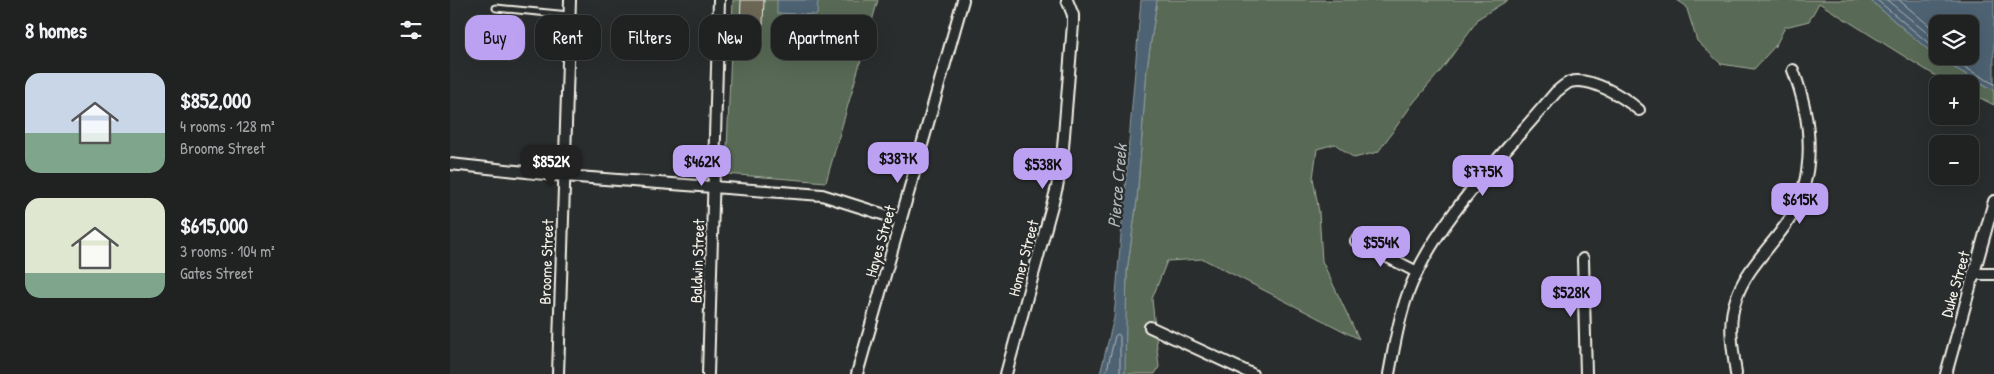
<!DOCTYPE html>
<meta charset="utf-8">
<style>
body{margin:0;font-family:"Patrick Hand",sans-serif;background:#2d2f2f;color:#f1f3f6;height:100vh;display:flex;flex-direction:column;font-size:19px;white-space:nowrap}
*{box-sizing:border-box;margin:0}
p{font-size:16px;color:#a2a4a5}
.icon{flex:none;width:28px;height:28px;fill:none;stroke:currentColor;stroke-width:2;stroke-linecap:round;stroke-linejoin:round}
.map{position:relative;flex:1;overflow:hidden}
.sheet{display:flex;flex-direction:column;background:#202222;width:450px}
.sheet>*{flex:none}
.hud{position:absolute;left:15px;top:15px;width:475px;height:45px;display:flex;gap:10px}
.tools{position:absolute;left:1479px;top:15px;display:grid;gap:10px}
.tools a{display:grid;place-items:center;width:50px;height:50px;border-radius:10px;background:#202222;box-shadow:0 5px 20px #0002,0 0 0 1px #3d3f40;font-size:25px}
.price{position:absolute;translate:-50% -42px;padding:0 11px;border-radius:10px;background:#bca0f2;color:#111;font-size:16px;line-height:32px;filter:drop-shadow(0 1px 2px #0008)}
.price::after{content:'';position:absolute;left:50%;top:30px;width:15px;height:11px;margin-left:-8px;background:inherit;clip-path:polygon(0 0,100% 0,50% 100%)}
.price.on{background:#222;color:#fff}
ul{padding:0;list-style:none}
li{display:flex;align-items:center;gap:15px;height:125px;padding:0 25px}
li span{display:grid;place-items:center;flex:none;width:140px;height:100px;border-radius:15px;color:#555}
li>.icon{margin-inline-start:auto}
span .icon{width:60px;height:60px;fill:#fffc;stroke-width:1}
li b{font-size:21px}
h2{display:flex;justify-content:space-between;align-items:center;height:60px;padding:0 25px;font-size:21px}
.chip{padding:0 18px;border-radius:15px;background:#202222;box-shadow:0 5px 20px #0002,0 0 0 1px #3d3f40;font-size:18px;line-height:45px}
.chip.on{background:#bca0f2;color:#111}
main{display:flex;flex:1;min-height:0}
.map>svg:first-child{display:block}
.green{fill:#596a54;stroke:#a6ae9e}
.water{fill:#4e6272;stroke:#909ba1;fill-rule:evenodd}
.lines{fill:none;stroke-linecap:round;stroke-linejoin:round}
.shore{stroke:#b2b8b9;stroke-width:1}
.building{fill:#6c6655;stroke:#f4f1e8}
.lane-casing{stroke:#f4f1e8;stroke-width:9}
.street-casing{stroke:#f4f1e8;stroke-width:14}
.lane{stroke:#2a2d2e;stroke-width:5}
.street{stroke:#2a2d2e;stroke-width:10}
.labels{text-anchor:middle;dominant-baseline:central;stroke-width:4.5;stroke-linejoin:round;paint-order:stroke}
.street-label{font-size:16px;fill:#f4f1e8;stroke:#2a2d2e}
.water-label{font-size:18px;font-style:italic;fill:#b2b8b9;stroke:#2a2d2e}
</style>
<main>
<section class="sheet">
<h2>8 homes<svg class="icon" aria-label="filters" viewBox="0 0 24 24"><path d="M4 7h16M4 17h16"/><circle cx="9" cy="7" r="2"/><circle cx="15" cy="17" r="2"/></svg></h2>
<ul>
<li><span style="background:linear-gradient(#c9d6e8 60%,#7fa58c 0)"><svg class="icon" aria-label="home" viewBox="0 0 24 24"><path d="M3 11l9-7 9 7M6 9v11h12V9"/></svg></span><div><b>$852,000</b><p>4 rooms · 128 m²</p><p>Broome Street</p></div></li>
<li><span style="background:linear-gradient(#dfe7d0 75%,#7fa58c 0)"><svg class="icon" aria-label="home" viewBox="0 0 24 24"><path d="M3 11l9-7 9 7M6 9v11h12V9"/></svg></span><div><b>$615,000</b><p>3 rooms · 104 m²</p><p>Gates Street</p></div></li>
</ul>
</section>
<div class="map">
<svg width="1544" height="374" viewBox="0 0 1544 374">
<rect width="100%" height="100%" fill="#2a2d2e"/>
<filter id="ink" filterUnits="userSpaceOnUse"><feTurbulence type="fractalNoise" baseFrequency=".02" numOctaves="2"/><feDisplacementMap in="SourceGraphic" scale="10" xChannelSelector="R" yChannelSelector="G"/><feConvolveMatrix kernelMatrix="1 2 1 2 8 2 1 2 1" color-interpolation-filters="sRGB"/></filter>
<g filter="url(#ink)">
<g class="green">
<path d="M283,0H428L376,182L276,174Z"/>
<path d="M707,0H1058L1029,18L993,68L964,102L928,152L904,158L885,144L867,149L863,178L869,212L872,261L909,339L753,259L717,261L702,299L709,367L705,374H674L677,271L687,200L697,68Z"/>
<path d="M1227,0H1420L1489,59L1544,90V105L1520,93V84H1501L1489,78L1369,3L1359,21L1335,27L1326,45L1304,69L1271,64L1247,41L1236,6Z"/>
</g>
<g class="water">
<path d="M327,0H368L367,15L327,13Z"/>
<path d="M691,0H707L697,68L687,200L677,271L675,373L650,374L664,318Z"/>
<path d="M1420,0H1544V90L1489,59ZM1488,24H1520V56H1488Z"/>
</g>
<g class="lines">
<g class="shore">
<path d="M1427,0L1488,51"/>
<path d="M1437,0L1488,42"/>
<path d="M1449,0L1488,33"/>
<path d="M1495,56L1544,84"/>
<path d="M656,374L665,336L668,334L670,336V374"/>
</g>
</g>
<path class="building" d="M291,0H314L313,24L290,23Z"/>
<g class="lines">
<g class="lane-casing">
<path id="lane" d="M46,8L119,15"/>
</g>
<g class="street-casing">
<g id="street">
<path d="M0,164L114,176L372,195L451,220"/>
<path d="M906,241L967,272"/>
<path d="M1133,259L1136,374"/>
<path d="M1523,274H1544"/>
<path d="M700,327L802,374"/>
<path d="M108,374L120,0"/>
<path d="M258,374L269,0"/>
<path d="M407,374L513,0"/>
<path d="M556,374L607,187L612,160L623,24V15L617,0"/>
<path d="M939,374C944,348 948,321 957,296C983,222 1056,152 1106,92C1110,89 1115,84 1120,82C1140,76 1174,97 1189,110"/>
<path d="M1286,374C1283,349 1277,324 1286,299C1295,270 1320,248 1337,223C1368,178 1362,119 1343,70"/>
<path d="M1496,374L1544,201"/>
</g>
</g>
<use href="#lane" class="lane"/>
<use href="#street" class="street"/>
</g>
</g>
<g class="labels">
<g class="street-label">
<text transform="translate(430 241) rotate(-74)">Hayes Street</text>
<text transform="translate(573 258) rotate(-75)">Homer Street</text>
<text transform="translate(247 261) rotate(-88)">Baldwin Street</text>
<text transform="translate(96 262) rotate(-88)">Broome Street</text>
<text transform="translate(1505 284) rotate(-74)">Duke Street</text>
</g>
<g class="water-label">
<text transform="translate(667 186) rotate(-85)">Pierce Creek</text>
</g>
</g>
</svg>
<div class="tools">
<a><svg class="icon" aria-label="layers" viewBox="0 0 24 24"><path d="M12 4l9 5-9 5-9-5zM3 14l9 5 9-5"/></svg></a>
<a>+</a>
<a>−</a>
</div>
<b class="price" style="left:448px;top:184px">$387K</b>
<b class="price on" style="left:101px;top:187px">$852K</b>
<b class="price" style="left:252px;top:187px">$462K</b>
<b class="price" style="left:593px;top:190px">$538K</b>
<b class="price" style="left:1033px;top:197px">$775K</b>
<b class="price" style="left:1350px;top:225px">$615K</b>
<b class="price" style="left:931px;top:268px">$554K</b>
<b class="price" style="left:1121px;top:318px">$528K</b>
<div class="hud">
<a class="chip on">Buy</a>
<a class="chip">Rent</a>
<a class="chip">Filters</a>
<a class="chip">New</a>
<a class="chip">Apartment</a>
</div>
</div>
</main>
